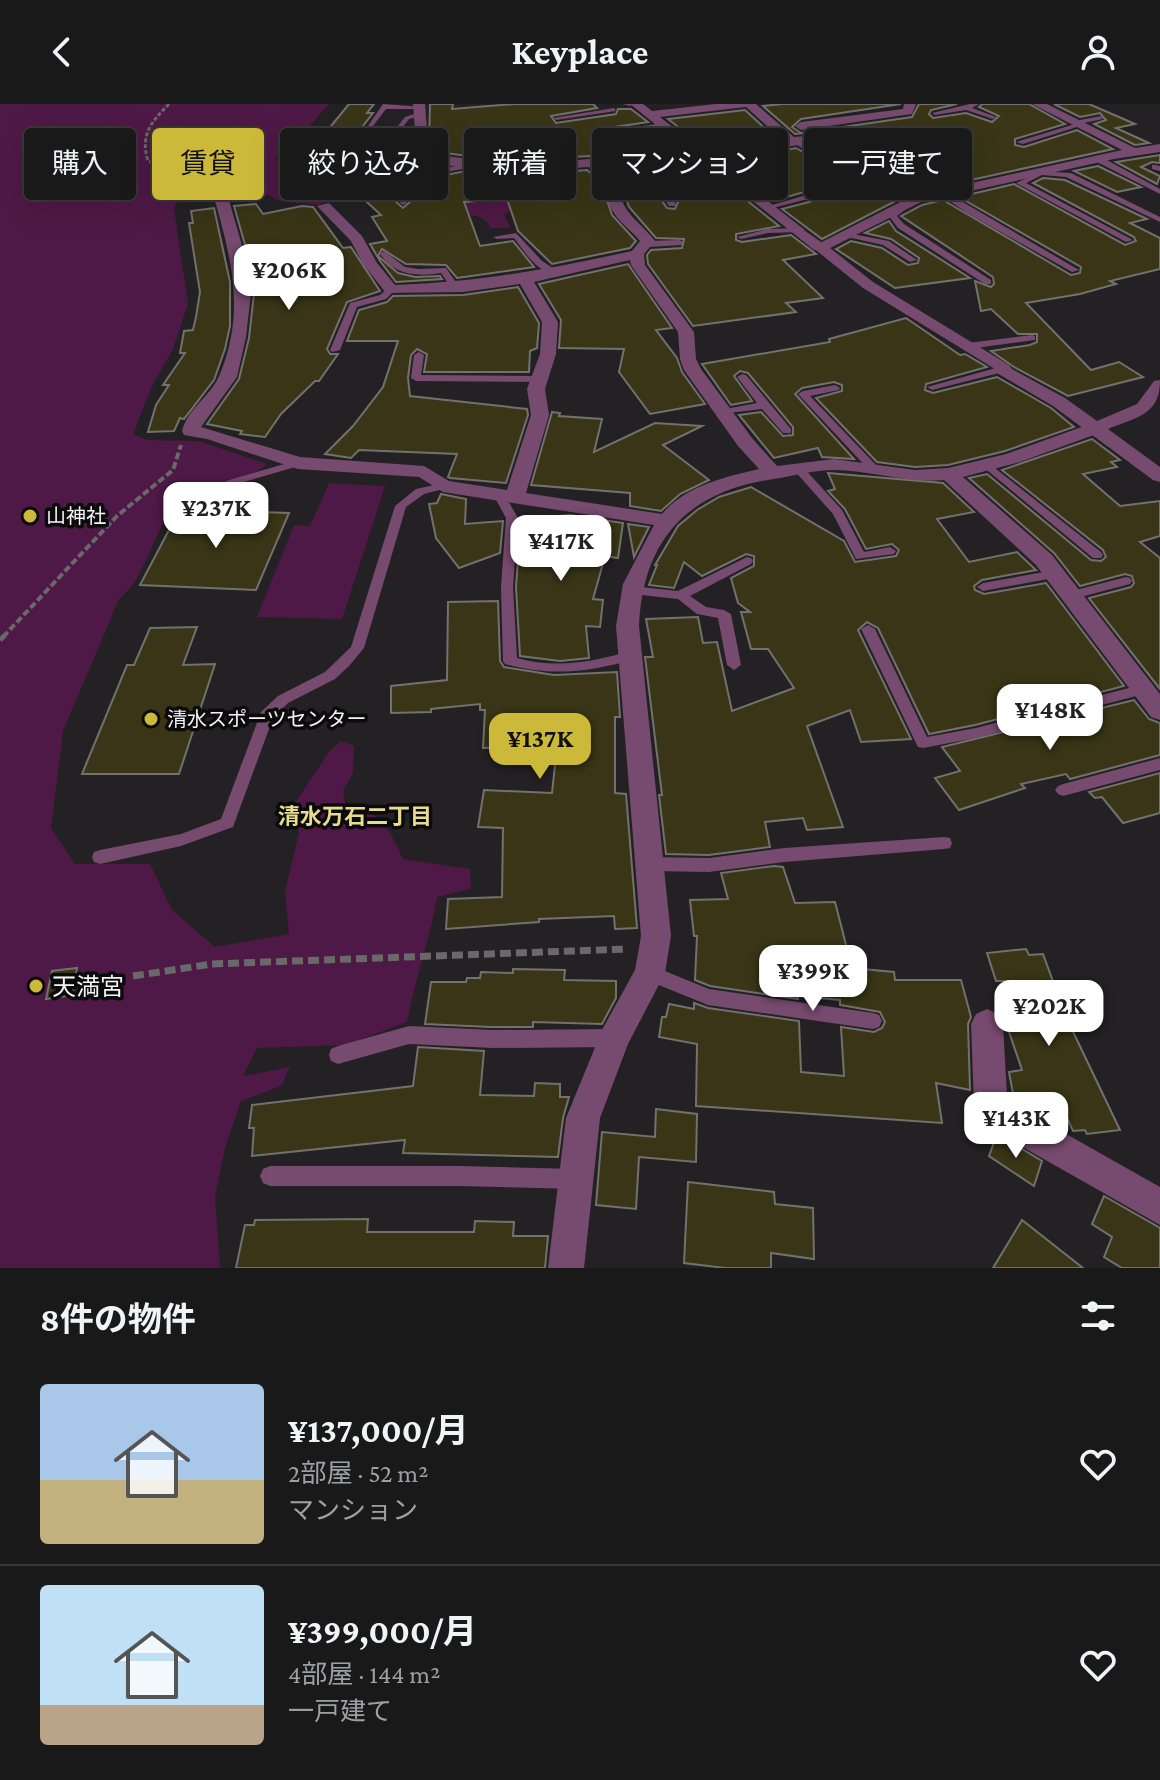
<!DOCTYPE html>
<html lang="ja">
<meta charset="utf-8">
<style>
body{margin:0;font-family:"Crimson Pro","Noto Sans JP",serif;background:#272627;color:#f1f3f6;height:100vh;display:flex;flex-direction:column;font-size:30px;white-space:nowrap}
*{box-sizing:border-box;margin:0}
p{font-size:26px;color:#9fa0a2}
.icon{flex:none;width:44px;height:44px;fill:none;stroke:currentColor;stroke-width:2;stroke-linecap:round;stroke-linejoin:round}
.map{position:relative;height:1164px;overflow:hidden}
.drawer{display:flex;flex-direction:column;background:#1a191a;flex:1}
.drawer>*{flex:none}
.guide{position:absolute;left:24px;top:24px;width:1112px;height:72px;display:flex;gap:16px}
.price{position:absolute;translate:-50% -68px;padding:0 18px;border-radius:16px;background:#fff;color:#222;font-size:26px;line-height:52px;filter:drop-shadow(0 2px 4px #0008)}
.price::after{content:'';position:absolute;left:50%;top:48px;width:24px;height:18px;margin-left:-12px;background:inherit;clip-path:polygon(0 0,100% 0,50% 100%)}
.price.current{background:#ccb939;color:#111}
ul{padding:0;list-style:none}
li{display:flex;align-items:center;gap:24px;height:200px;padding:0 40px}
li+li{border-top:2px solid #383839}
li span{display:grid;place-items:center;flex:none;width:224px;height:160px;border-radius:8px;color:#555}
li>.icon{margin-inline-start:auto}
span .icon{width:96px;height:96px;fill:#fffc;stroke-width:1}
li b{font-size:34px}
h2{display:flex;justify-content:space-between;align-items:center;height:96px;padding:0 40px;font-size:34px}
.chip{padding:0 28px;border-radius:8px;background:#1a191a;box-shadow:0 8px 32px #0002,0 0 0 2px #383839;font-size:28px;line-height:72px}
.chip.current{background:#ccb939;color:#111}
header{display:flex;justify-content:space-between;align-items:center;height:104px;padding:0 40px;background:#1a191a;font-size:36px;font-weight:700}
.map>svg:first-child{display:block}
.green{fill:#4e1946}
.building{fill:#393516;stroke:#71716d;stroke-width:2}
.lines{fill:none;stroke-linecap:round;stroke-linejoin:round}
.path-far3{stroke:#6a696a;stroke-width:3;stroke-dasharray:4 2;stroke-linecap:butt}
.path-far2{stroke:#6a696a;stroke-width:4;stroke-dasharray:7 3;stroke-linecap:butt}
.path-far1{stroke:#6a696a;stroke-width:5;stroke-dasharray:9 4;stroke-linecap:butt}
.path{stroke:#6a696a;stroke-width:7;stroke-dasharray:11 5;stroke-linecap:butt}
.service{fill:#774a6f;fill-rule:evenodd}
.minor{fill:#774a6f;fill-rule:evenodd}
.tertiary{fill:#774a6f;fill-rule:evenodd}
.poi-dot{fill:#ccb939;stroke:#0c0b0c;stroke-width:3}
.labels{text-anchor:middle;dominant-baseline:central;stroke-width:7;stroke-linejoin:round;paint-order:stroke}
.poi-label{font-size:20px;fill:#f4f3f4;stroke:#0c0b0c;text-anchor:start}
.neighbourhood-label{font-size:22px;font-weight:bold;fill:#e7db8d;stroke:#0c0b0c}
.near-poi-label{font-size:24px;fill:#f4f3f4;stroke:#0c0b0c;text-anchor:start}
</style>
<header><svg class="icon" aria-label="back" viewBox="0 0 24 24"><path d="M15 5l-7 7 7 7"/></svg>Keyplace<svg class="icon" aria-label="person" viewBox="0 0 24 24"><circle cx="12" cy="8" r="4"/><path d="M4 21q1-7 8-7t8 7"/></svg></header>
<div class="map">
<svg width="1160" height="1164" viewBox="0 0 1160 1164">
<rect width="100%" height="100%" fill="#232123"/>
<g class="green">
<path d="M0,0H329L300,33L287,39L275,55L351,60L313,68L305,77L329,87L333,94L319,101L279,97L269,91L234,90L224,80C200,82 184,79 174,105L188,200L173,245L152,282L133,330L147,336L199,337L267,360C245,381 207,376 182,396C151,422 150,471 119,495L63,627L51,724L75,760H150L172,806L215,843L289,830L285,788L299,728L293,702L329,648L341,637L354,642L353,669L343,687L346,704C382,707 389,725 403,755L470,765L471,785L437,793C430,836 415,875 407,918L346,941L257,944L243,972L290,963L281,982L241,997L225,1044L215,1093L220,1164H0Z"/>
<path d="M506,93L514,105L504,111L511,124H491C483,111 476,111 463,111L458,96L480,99Z"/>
<path d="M329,379L385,382L342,515L257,513L294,421L310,422Z"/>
</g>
<g class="building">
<path d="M349,0H374L367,9H373L349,40H328L322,33Z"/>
<path d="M430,0H453L452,5L514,0H593L597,4L551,12L556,19L616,10L618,5H631L648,18L615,23L613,28L618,31L658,26L698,59L617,70L608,58L589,52L572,53L563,31L556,28L552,32L560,54L512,58L423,46L429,40Z"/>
<path d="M782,0H901L801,15L792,23L801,29L912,13L919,0H957L931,6L929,10L933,14L966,9L992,18L999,12L979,3L982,0H1029L1065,20L1015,35V41L1024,43L1077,26L1113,45L911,89L822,135L782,105L848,88L854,79L852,75L843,73L839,78L773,97L668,15L745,6L780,38L765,43L771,49L796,44L812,53L821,47L813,42L828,41L874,57L866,62L873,70L898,61L897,50L830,27L795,30L763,2Z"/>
<path d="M1054,0H1089L1135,20L1116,24L1149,39L1135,41L1094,20L1106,16L1100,9L1080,13Z"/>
<path d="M1160,51V59L1152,58L1141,63L1160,72L1157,80L1116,58Z"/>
<path d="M383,56L389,62L411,58L438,62L376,76V80L403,104L410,98L394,81L466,67L512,72L587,66L601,78L612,111L636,137L630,144L552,160L518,127L507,95L464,98L480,142L513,137L534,163L457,174L446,161L406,160L382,145L378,152L398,169L415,173L440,172L442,175L396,178L380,157L370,140L387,137L372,113L381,111L358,90L364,89L349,74L360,72L351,62Z"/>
<path d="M1098,62L1141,83L1117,88L1074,67Z"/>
<path d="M711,68L779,122L736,130V136L742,138L791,131L816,150L783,156L823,194L786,199L796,208L693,222L648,160L647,151L651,146L682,144L684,135L656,134L629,103L622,83L650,80L667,104L675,105L678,98L665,79Z"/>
<path d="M1043,74L1065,76L1147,115L1130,119L1160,134V165L1110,177L1116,180L1080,190L1026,199L1091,266L1119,258L1143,273L1068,292L1014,263L991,247L1030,241L1037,238V230H1018L991,205L981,207L975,177L991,183L994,180L993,173L901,112L922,101L943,96L1071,171L1080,169L1081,163L959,93L1014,80L1125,141L1136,137L1134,133L1033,79Z"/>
<path d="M256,100L263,110L302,102L313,103L343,144L351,143L380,187L347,198L327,245L330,250H338L319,277H315L281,310L265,333L240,330L242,327L207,320L239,275L249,234L254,189L251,162L234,102Z"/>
<path d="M214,104L230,178V222L225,245L214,276L184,315L180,314L174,327L148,328L156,301L169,281H163L185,249H180L184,227L193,226L196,213L200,188L189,119H193L191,107Z"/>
<path d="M889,117L896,127L970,174L895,184L836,145L851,137L882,144L908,161L918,159L919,154L891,135L865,129Z"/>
<path d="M628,160L672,224L656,226L677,254L682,268L705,300L650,310L619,268L624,245L559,244L561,216L539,180Z"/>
<path d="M518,183L539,219L537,244L530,247L529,268H424L427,250L417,245L411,251L408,274L410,292L527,305L528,311L506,379L450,374L448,373L457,350L359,346L351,354L325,350L353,322L383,283L398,237H347L359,206L387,198L393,192L463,191Z"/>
<path d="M906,214L960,251L965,250L987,263L926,280L925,286L933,289L997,273L1051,304L1074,323L1005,347L948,361L915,363L877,358L816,294L842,287V281L834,278L802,284L795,290L854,355L822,353L818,344L774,354L739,311L761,308L783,332L793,331V323L748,269L740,267L734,272L752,297L731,301L702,260L830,238L829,235Z"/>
<path d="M552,308L560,309L559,312L602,315L594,348L655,319L702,322L663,341L709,376L680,390L661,407L630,402V389L531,381Z"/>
<path d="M1092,335L1120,356L1111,358L1117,363L1083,370L1120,402L1160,397V432L1140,438L1160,454V585L1089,494L1131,483L1134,479L1132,472L1125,470L1080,482L1054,449L969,374L987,370L1091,456L1101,457L1106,453L1103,446L1002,366Z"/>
<path d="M828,369L943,379L974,408L937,415L969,458L1017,448L1036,466L982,476L974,482L975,486L984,490L1046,479L1124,582L975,621L929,630L878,524L867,518L858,526L911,635L861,638L850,606L807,622L843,723L807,726L803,714L765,718L770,743L709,751L666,750L659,691H662L645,553H653L646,515L698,513L703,539L717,538L732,607L794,584L768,545H751L741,508H750L738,499L731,474L754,462V452L746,450L702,472L684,458L674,484L649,481L657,461H655L678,422L697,406L719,393L751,383L844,437L855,458L896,452L899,446L892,440L866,445L845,405L828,387L835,385Z"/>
<path d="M441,390L466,395L465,420L503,417L500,449L459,464L436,434L429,400L437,399Z"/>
<path d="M180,405L289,409L256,486L140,481Z"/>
<path d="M570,411L623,419L618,454L605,452L593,495L603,496L600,523L586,522L589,554L560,557L520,552L516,483L521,415Z"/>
<path d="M628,420L649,423L634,453Z"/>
<path d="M498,497L500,557L504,563L554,571L617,568L620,613H615V689L626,690L637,824L615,825L614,812L539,815V818L446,825L448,795L502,793L503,724L478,723L484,686L552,689L557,642L483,644L485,606H480V600L431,605V608L391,609V582L447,576L448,498Z"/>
<path d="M197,523L183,561L215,560L179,670H82L127,561H134L150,524Z"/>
<path d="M1134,596L1149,615L1160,619V651L1070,675L1066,670L1021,680L1025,684L959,706L935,674L960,667L942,643Z"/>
<path d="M1160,669V709L1123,719L1102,693L1095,694L1089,688Z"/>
<path d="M774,762L783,763L795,799L835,798L852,864L894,868L895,876H961L971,913L968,920L970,986L936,979L942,1019L696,1002L697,940L659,933L662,913H666L669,900L694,905V899L708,904L799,917L801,968L844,972L841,923L874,928L882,924L885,918L880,908L840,901V896L797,892L798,895L710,882L695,876L697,832H694L690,796L728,795L721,769Z"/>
<path d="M1026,845L1029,851L1043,850L1066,913L1120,1026L1087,1030L1085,1026L1073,1027L1064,1007L1036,1009L1014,995L1009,968L1022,966L1006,919L1024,917L1011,877H996L987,849Z"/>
<path d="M77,864L72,891L46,895L52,867Z"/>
<path d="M513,865L565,866L564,876L616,877V894L602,920L533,918V923H491L425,920L431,878H466L467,874H480L481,868L513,869Z"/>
<path d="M418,943L484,947L480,991L534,992L535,979L560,980V993H569L563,1014L558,1053L403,1049L405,1036L252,1052L254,1024H249L252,1001L413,982Z"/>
<path d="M656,1005L697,1010L696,1058L639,1053L636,1105L596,1101L602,1028L655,1033Z"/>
<path d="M997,1030L1042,1057L1034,1082L989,1052Z"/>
<path d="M688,1078L774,1088L775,1100L813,1104L814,1155L771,1149V1164H725L684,1159Z"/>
<path d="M1104,1092L1160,1124V1164H1122L1104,1153L1112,1133L1092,1120Z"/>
<path d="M368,1115L367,1128H474L475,1117L514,1118L513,1132H548L545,1164H236L245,1121H254L255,1116Z"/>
<path d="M1022,1116L1083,1164H993Z"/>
</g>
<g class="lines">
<g class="path-far3">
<path d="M169,0C151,18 140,31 148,57L207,75"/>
<path d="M907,59L938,72"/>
</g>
<path class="path-far2" d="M3,533L117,412L173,366L181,341"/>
<path class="path-far1" d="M0,536L5,531"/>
<path class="path" d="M133,872L212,860L627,845"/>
<g class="service">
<path d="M383,0L422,3L419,5H386L363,35H359Z"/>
<path d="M623,0H633L630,2Z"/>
<path d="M970,0H979L972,4L996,13L993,15L966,6L935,11L932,9Z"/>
<path d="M614,4L616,7L556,16L553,14Z"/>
<path d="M421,8L423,11L409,15L379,54L298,52L294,50L303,42L381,44L405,13ZM305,46L376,48L374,50L303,48Z"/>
<path d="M1101,12L1103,15L1084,19L1083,21L1023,40L1016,38L1075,20V17Z"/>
<path d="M663,19L665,22L618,28L615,26Z"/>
<path d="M555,31L560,32L572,61L565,59Z"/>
<path d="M795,35L818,48L811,50L797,41L772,46L768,44L792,38Z"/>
<path d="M1097,54H1103L1160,85V90L1097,58Z"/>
<path d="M470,59L474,61L473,63L388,79L406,97L407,99L403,101L378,78Z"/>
<path d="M1155,61L1160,62V67L1152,65V61Z"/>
<path d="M1035,67L1071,69L1160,113V118L1066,73L1042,71L1026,79L1133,136L1126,138L1016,79L1034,71Z"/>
<path d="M650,71H656L676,100L675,102H669L649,73Z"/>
<path d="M844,76L851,78L847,85L769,105L765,103L841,81Z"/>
<path d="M944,87L1079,166L1072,168L967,109L941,91L940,89Z"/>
<path d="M902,101L909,103L897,112L904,120L991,176V180H985L898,124L888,111Z"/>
<path d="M798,124L802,126L801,128L768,129L741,135L737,133L768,125Z"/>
<path d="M516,129L542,157L556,166V170C537,169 525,148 514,134L497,135L493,133Z"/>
<path d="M847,129L889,137L917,156L910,158L883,141L847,133Z"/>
<path d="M679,136L682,137V141L648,143L644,140L648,137Z"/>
<path d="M384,147L405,163L419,165L446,164L460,184L453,186L441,169C417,173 394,171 380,150Z"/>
<path d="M388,184L395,186L386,195L357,203L340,246L332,248L330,246L350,199L380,191Z"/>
<path d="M1032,231L1035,232V236L968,245L963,242L968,239Z"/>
<path d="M419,248L424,251L421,271L539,272L544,275L539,278L416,277L411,274L414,251Z"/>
<path d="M1003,262L1007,263V267L932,286L927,283Z"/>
<path d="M742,270L746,271L791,325V329H783L762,305L720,310V306L757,299L737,273Z"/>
<path d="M835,281L840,284L839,286L810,292L877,362V366H869L798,290L803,287Z"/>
<path d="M298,356L302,357V361L237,380L189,401H181L179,399L229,376Z"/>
<path d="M986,357L1101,448L1103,451L1101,454H1093L982,362V358Z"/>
<path d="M798,361L802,362L842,406L864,448L890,443L896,447L894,450L856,455L833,410L792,364Z"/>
<path d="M443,379L447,380V384L424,390L406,403L364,544L349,562L335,575L288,599L273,614L233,723L181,742L100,760L94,758L92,753L94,748L100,746L181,730L221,715L261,608L278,592L325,568L351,543L395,402L416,385Z"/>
<path d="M500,389L504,390L518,414L513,483L517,554C555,565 593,558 630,547L635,549L637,552L635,555C590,568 551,573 505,560L503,557L501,483L506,414L494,392Z"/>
<path d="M747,453L751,454L753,457L751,460L690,492L706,503L724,506L731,510L741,561L734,566L727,561L718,514L697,510L678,495L632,490L626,486L632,482L678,487Z"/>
<path d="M1055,466L1059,467L1061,470L1059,473L983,487L977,483L983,479Z"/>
<path d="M1126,473L1130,474L1132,477L1130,480L1073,495L1067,491L1068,488Z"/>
<path d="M868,521L875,525L927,633L976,624L1144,580L1151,585L1144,590L976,634L923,644L918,643L916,639L861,525Z"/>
<path d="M1160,654V666L1063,692L1058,690L1055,686L1058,682L1063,680Z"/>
<path d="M944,733L950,734L952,739L950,744L944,745L784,758L709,768L649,767L643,765L641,760L643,755L649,753L709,754L784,744Z"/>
<path d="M650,861L709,885L873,909L879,911L882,917L879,923L873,925L708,901L644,875L641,869L644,863Z"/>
<path d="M409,922L493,926L614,925L621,928L623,934L621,940L614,943L493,944L409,940L338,960L331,957L329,951L331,945L338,942Z"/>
<path d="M270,1062H460L575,1065L582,1068L585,1075L582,1082L575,1085L460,1082H270L263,1079L260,1072L263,1065Z"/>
</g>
<g class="minor">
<path d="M413,0H425L427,26L417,42L418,48L512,61L589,55L607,61L616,73L676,67L705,60L630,0H643L652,7L716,0H756L794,33L829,30L896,53V59L875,67L869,63L881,56L828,38L787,40L746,3L660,13L805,126L793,129L712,65L677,75L619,80C619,108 640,117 655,137L644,150L645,161L694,228L696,255L701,265L752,334L777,362L834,355L915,366L948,364L1006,350L1090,320H1102L1105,324L1102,328L1020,358L963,373L1052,451L1160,590V616L1151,613L1036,461L944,376C906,380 871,366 834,366C813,366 794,372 774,375C689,387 643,434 639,522L671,832L665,869L628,940L600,1014L584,1164H548L566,1014L603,924L635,866L641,832L616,522L623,480L654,421L443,388L419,373L298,365L207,335L184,331L182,327C188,304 212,291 220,270C247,204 230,151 212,86L219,82L226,86L248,162L251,189L246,233L237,273L201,323L300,353L424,362L449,377L507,386L531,311L527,285L540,250L542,218L520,180L463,188L386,189L363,160L351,137L317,102L329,99L362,132L377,159L395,181C481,178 549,165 632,147L640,137C632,127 621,120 614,109C601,91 612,72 588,63L512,69L480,67L408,54L405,42L415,26ZM630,156L631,161L678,228L680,255L684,266L738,342L759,365C725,373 685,382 662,410L526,389L549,311L545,285L556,250L558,218L534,178Z"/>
<path d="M904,0H916L912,10L801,26L795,22L801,18L903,5Z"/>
<path d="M1032,0H1047L1135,44L1160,40V48L1114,55L921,98L830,144L873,178L1009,261L1012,265L1003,270L863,184L812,143L912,92L1122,46Z"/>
<path d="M987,905L998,910L1003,920L1007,993L1029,1009L1160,1083V1121L1005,1033L979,1012L974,1001L971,920L976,910Z"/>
</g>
<g class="tertiary">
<path d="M798,122L824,140V146H814L793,129L791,126Z"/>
<path d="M1003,260L1065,294L1097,317L1137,300L1154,277L1160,276C1160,311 1137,313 1108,325L1160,363V378L1153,376L1053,302L997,269L994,265Z"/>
</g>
</g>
<g class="poi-dot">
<circle cx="30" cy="412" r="8"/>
<circle cx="151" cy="615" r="8"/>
<circle cx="36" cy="882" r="8"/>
</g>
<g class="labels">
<g class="poi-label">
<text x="46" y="412">山神社</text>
<text x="167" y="615">清水スポーツセンター</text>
</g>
<g class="neighbourhood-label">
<text x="355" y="712">清水万石二丁目</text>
</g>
<g class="near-poi-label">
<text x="52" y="882">天満宮</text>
</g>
</g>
</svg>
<b class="price" style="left:289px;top:208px">¥206K</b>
<b class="price" style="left:216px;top:446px">¥237K</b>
<b class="price" style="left:561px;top:479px">¥417K</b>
<b class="price" style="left:1050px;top:648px">¥148K</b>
<b class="price current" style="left:540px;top:677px">¥137K</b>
<b class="price" style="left:813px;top:909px">¥399K</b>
<b class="price" style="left:1049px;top:944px">¥202K</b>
<b class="price" style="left:1016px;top:1056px">¥143K</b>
<div class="guide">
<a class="chip">購入</a>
<a class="chip current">賃貸</a>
<a class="chip">絞り込み</a>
<a class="chip">新着</a>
<a class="chip">マンション</a>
<a class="chip">一戸建て</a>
</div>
</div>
<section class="drawer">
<h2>8件の物件<svg class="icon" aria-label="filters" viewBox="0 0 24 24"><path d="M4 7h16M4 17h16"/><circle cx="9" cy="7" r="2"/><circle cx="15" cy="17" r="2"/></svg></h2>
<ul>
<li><span style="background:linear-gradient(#a9c7e8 60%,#c2b280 0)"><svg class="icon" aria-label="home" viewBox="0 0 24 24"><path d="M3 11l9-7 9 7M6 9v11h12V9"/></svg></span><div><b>¥137,000/月</b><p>2部屋 · 52 m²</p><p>マンション</p></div><svg class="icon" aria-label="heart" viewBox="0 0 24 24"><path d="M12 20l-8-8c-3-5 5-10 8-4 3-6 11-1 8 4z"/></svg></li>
<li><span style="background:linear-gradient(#bfe0f5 75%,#b9a48a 0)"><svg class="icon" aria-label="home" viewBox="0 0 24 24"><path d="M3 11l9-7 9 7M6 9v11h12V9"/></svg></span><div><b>¥399,000/月</b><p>4部屋 · 144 m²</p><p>一戸建て</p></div><svg class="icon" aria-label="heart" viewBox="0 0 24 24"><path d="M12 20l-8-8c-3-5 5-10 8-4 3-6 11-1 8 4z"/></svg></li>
</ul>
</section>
